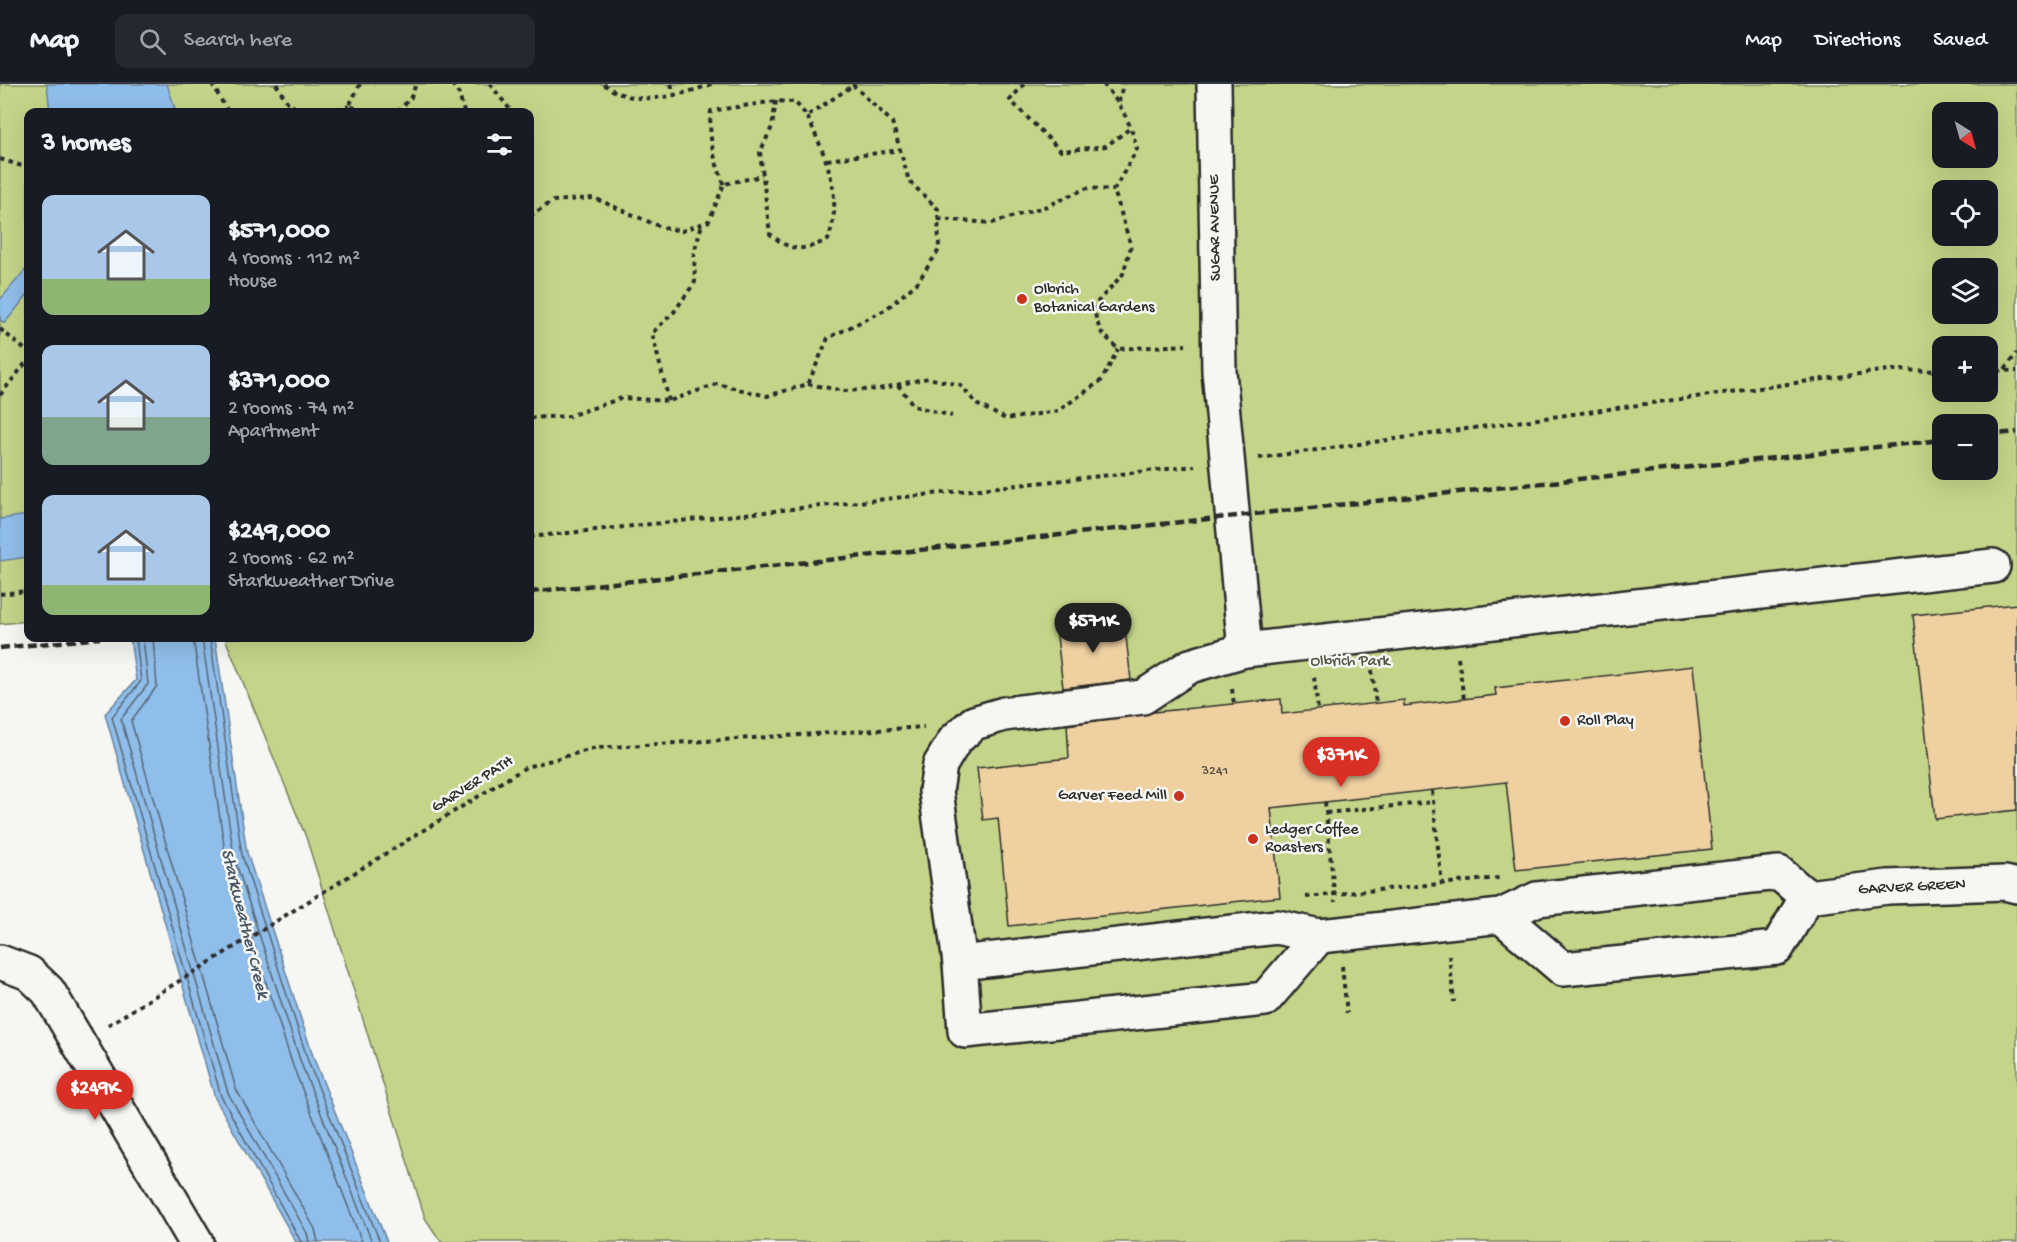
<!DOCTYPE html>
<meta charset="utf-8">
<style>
body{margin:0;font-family:"Gochi Hand",sans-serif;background:#242831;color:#f1f3f6;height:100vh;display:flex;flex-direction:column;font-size:22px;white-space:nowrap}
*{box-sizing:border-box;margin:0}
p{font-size:20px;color:#9ea1a6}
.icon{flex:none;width:33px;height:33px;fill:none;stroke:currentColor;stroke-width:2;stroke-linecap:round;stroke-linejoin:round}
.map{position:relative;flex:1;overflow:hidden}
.drawer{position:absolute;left:24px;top:24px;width:510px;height:534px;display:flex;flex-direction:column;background:#171b24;border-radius:12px;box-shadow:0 6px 24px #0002}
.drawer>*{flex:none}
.needle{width:39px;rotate:143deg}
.tools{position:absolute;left:1932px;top:18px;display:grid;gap:12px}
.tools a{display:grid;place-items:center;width:66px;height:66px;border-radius:12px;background:#171b24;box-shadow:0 6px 24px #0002;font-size:30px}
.price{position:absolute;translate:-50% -51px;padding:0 14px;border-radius:21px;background:#d93025;color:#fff;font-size:20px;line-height:39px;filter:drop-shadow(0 2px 3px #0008)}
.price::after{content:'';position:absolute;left:50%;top:36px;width:18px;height:14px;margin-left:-9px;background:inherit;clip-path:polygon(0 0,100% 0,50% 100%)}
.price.current{background:#222;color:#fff}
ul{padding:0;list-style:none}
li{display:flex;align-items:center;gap:18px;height:150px;padding:0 18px}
li span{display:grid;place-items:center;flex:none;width:168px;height:120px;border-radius:12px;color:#555}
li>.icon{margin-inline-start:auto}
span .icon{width:72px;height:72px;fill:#fffc;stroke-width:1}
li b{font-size:26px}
h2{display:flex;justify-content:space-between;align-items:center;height:72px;padding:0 18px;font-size:26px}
header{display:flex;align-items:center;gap:36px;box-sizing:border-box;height:84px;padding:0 30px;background:#171b24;border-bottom:2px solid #363941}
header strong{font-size:28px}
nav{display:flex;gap:33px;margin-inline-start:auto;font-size:21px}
.search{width:420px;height:54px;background:#242831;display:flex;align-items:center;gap:15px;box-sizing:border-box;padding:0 21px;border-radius:12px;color:#9ea1a6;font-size:22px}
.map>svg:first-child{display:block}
.green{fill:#c4d589;stroke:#78805a;stroke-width:1.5;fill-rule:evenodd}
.water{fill:#90beea;stroke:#68839e;stroke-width:1.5}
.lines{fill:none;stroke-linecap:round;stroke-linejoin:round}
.shore{stroke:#536677;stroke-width:1.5}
.building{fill:#eed0a1;stroke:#2b2b2b;stroke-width:1.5}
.minor-casing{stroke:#2b2b2b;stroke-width:38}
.path{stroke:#2b2b2b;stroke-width:4;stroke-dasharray:4.5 4.5;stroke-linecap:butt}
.minor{stroke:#f6f6f2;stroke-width:33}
.rail{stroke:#2b2b2b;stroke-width:4.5;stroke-dasharray:9 4.5;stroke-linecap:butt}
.poi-dot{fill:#c8321e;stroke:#f6f6f2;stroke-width:2}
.labels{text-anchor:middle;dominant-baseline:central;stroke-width:5;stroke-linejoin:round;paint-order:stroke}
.number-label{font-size:14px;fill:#5c5448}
.street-label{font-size:16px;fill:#2b2b2b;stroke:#f6f6f2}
.poi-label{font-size:16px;fill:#2b2b2b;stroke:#f6f6f2;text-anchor:start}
.park-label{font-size:16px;fill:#515642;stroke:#f6f6f2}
.water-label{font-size:18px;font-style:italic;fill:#495764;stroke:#f6f6f2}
</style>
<header>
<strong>Map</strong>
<div class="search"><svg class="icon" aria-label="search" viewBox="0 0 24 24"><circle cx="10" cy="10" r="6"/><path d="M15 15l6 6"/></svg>Search here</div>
<nav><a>Map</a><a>Directions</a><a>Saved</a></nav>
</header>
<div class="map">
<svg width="2017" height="1158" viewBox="0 0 2017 1158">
<rect width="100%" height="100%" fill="#f6f6f2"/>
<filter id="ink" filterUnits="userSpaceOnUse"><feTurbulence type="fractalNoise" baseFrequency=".0167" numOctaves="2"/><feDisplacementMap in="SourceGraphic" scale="12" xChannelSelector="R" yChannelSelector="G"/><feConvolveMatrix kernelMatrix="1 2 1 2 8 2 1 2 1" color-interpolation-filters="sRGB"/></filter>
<g filter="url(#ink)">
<path class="green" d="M0,0H2017V1158H441L425,1134L306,753L225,554H530V28H28V537L0,540ZM1942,28H1988V74H1942ZM1942,106H1988V152H1942ZM1942,184H1988V230H1942ZM1942,262H1988V308H1942ZM1942,340H1988V386H1942Z"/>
<g class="water">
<path d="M47,0H167L176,28H50Z"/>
<path d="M25,186L28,189V210L5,239L0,236V216Z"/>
<path d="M28,431V473L0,477V435Z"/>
<path d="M130,554H215L247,769L314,975L387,1158H296L215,1014L105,630L136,596Z"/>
</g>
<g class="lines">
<g class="shore">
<path d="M136,554L141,597L112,633L221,1012L301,1158"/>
<path d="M143,554L148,600L121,635L228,1009L307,1149L309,1158"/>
<path d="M153,554L157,602L131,637L236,1005L315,1145L318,1158"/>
<path d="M193,554L226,775L293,982L362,1158"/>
<path d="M202,554L234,773L301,979L372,1158"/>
<path d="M210,554L242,771L308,977L380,1158"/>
</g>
</g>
<g class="building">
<path d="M2017,520V726L1935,735L1913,531Z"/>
<path d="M1124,536L1131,596L1063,604L1056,543Z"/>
<path d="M1693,582L1712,765L1516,786L1506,698L1325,718L1271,724L1280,813L1009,842L998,734L983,736L977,684L1069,674L1067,641L1154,628L1281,615L1282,630L1404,616V622L1496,611L1495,604Z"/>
</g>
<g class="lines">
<g class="minor-casing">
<g id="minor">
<path d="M1214,0L1219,287L1245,566"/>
<path d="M1807,813L1888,803L2005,799L2017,802"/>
<path d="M1501,832L1563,885L1777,864L1807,813"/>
<path d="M1319,852L1265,915L965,947L960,879L936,707L940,681L955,656L974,639L1004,630L1143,613L1190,582L1245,566L1993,482"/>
<path d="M0,878L29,889L48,907L196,1158"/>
<path d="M960,879L1277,843L1319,852L1339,850L1501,832L1537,815L1779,789L1807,813"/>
</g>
</g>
<g class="path">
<path d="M212,0L228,28"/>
<path d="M276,0L288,19L302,28"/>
<path d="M360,0L349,22L368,28"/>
<path d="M452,0L459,10L464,28"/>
<path d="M490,0L512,28"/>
<path d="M604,0C633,25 679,12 712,0"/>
<path d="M671,0L674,9"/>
<path d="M1024,0L1010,16L1061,67L1106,62L1132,43"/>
<path d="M1103,0C1121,20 1131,39 1137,65L1114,106L1131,162L1123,190L1093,223L1100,247L1118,265L1186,261"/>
<path d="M776,17L772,43L760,68L770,150C793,169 801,167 828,156C844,111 826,73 807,32"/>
<path d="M1119,18L1123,0"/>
<path d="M329,28L349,22"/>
<path d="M398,28L411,13L416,0"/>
<path d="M0,75L28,84"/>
<path d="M827,76L900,66"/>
<path d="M724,100C714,75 708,55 711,27L776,17L795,18L807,32L855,0"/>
<path d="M530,132L553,117L594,114L661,143L682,147L709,137L724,100L762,92"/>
<path d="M938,135L992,139L1047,122L1087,104L1114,106"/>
<path d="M0,245L28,268"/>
<path d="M2005,285L2017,269"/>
<path d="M1988,286L2017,287"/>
<path d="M808,300L845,307L879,305L928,294L960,301L978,321L1006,335L1058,327L1102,296L1118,265"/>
<path d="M898,301L914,322L952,332"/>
<path d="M0,311L28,276"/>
<path d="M669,317L652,249L674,228L695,198L694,169L702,140"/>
<path d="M530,334L569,332L622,314L669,317L717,300L767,312L808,300L828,254L885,226L917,199L939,166L938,125L909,97L892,38L852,0"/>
<path d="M1259,374L1888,286L1942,287"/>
<path d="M530,453L1195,382"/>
<path d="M0,510L28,507"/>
<path d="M1458,574L1464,615"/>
<path d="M1372,586L1376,620"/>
<path d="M1314,593L1318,626"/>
<path d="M1232,605L1234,620"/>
<path d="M1432,707L1442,801"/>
<path d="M1325,718L1335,818"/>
<path d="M1326,729L1433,718"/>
<path d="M1306,813L1499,794"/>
<path d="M1449,871L1454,918"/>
<path d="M1342,882L1347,929"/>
<path d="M108,941L526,683L596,664L924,643"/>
</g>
<use href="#minor" class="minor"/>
<g class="rail">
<path d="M1988,351L2017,348"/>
<path d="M530,508L1942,356"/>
<path d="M0,564L100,554"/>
</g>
</g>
</g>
<g class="poi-dot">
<circle cx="1022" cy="215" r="6"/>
<circle cx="1565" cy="637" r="6"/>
<circle cx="1179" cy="712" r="6"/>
<circle cx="1253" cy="755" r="6"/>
</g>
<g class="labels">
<g class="number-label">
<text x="1215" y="687">3241</text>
</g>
<g class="street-label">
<text transform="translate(1216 144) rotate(-91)">SUGAR AVENUE</text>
<text transform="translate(473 701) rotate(-32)">GARVER PATH</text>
<text transform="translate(1912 804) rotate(-3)">GARVER GREEN</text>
</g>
<g class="poi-label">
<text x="1034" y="206">Olbrich<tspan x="1034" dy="18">Botanical Gardens</tspan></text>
<text x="1577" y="637">Roll Play</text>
<text x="1167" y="712" text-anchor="end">Garver Feed Mill</text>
<text x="1265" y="746">Ledger Coffee<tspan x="1265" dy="18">Roasters</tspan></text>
</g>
<g class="park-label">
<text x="1350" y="578">Olbrich Park</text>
</g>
<g class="water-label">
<text transform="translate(244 840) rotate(76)">Starkweather Creek</text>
</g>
</g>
</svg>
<div class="tools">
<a><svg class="needle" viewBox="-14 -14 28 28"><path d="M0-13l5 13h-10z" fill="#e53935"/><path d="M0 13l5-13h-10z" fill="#9ea1a6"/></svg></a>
<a><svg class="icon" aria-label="locate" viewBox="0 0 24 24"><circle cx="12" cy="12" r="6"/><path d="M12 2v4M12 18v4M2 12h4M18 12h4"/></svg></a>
<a><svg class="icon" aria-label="layers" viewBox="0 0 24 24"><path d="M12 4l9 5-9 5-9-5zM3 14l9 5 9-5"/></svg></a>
<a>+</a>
<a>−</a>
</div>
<b class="price current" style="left:1093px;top:570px">$571K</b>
<b class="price" style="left:1341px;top:704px">$371K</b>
<b class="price" style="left:95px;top:1037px">$249K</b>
<section class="drawer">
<h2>3 homes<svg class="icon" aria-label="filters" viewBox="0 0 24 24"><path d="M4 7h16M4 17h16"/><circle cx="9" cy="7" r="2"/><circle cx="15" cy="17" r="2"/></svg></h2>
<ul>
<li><span style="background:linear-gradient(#a9c7e8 70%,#8fb573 0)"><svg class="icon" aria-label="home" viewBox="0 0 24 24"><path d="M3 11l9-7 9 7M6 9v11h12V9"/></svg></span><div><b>$571,000</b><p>4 rooms · 112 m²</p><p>House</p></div></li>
<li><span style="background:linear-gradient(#a9c7e8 60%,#7fa58c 0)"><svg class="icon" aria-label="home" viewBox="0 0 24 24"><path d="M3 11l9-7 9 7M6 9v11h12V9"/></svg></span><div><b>$371,000</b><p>2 rooms · 74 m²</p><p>Apartment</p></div></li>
<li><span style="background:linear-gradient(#a9c7e8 75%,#8fb573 0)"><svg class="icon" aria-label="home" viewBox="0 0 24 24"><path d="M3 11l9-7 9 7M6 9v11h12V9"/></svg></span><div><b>$249,000</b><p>2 rooms · 62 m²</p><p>Starkweather Drive</p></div></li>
</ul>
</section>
</div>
